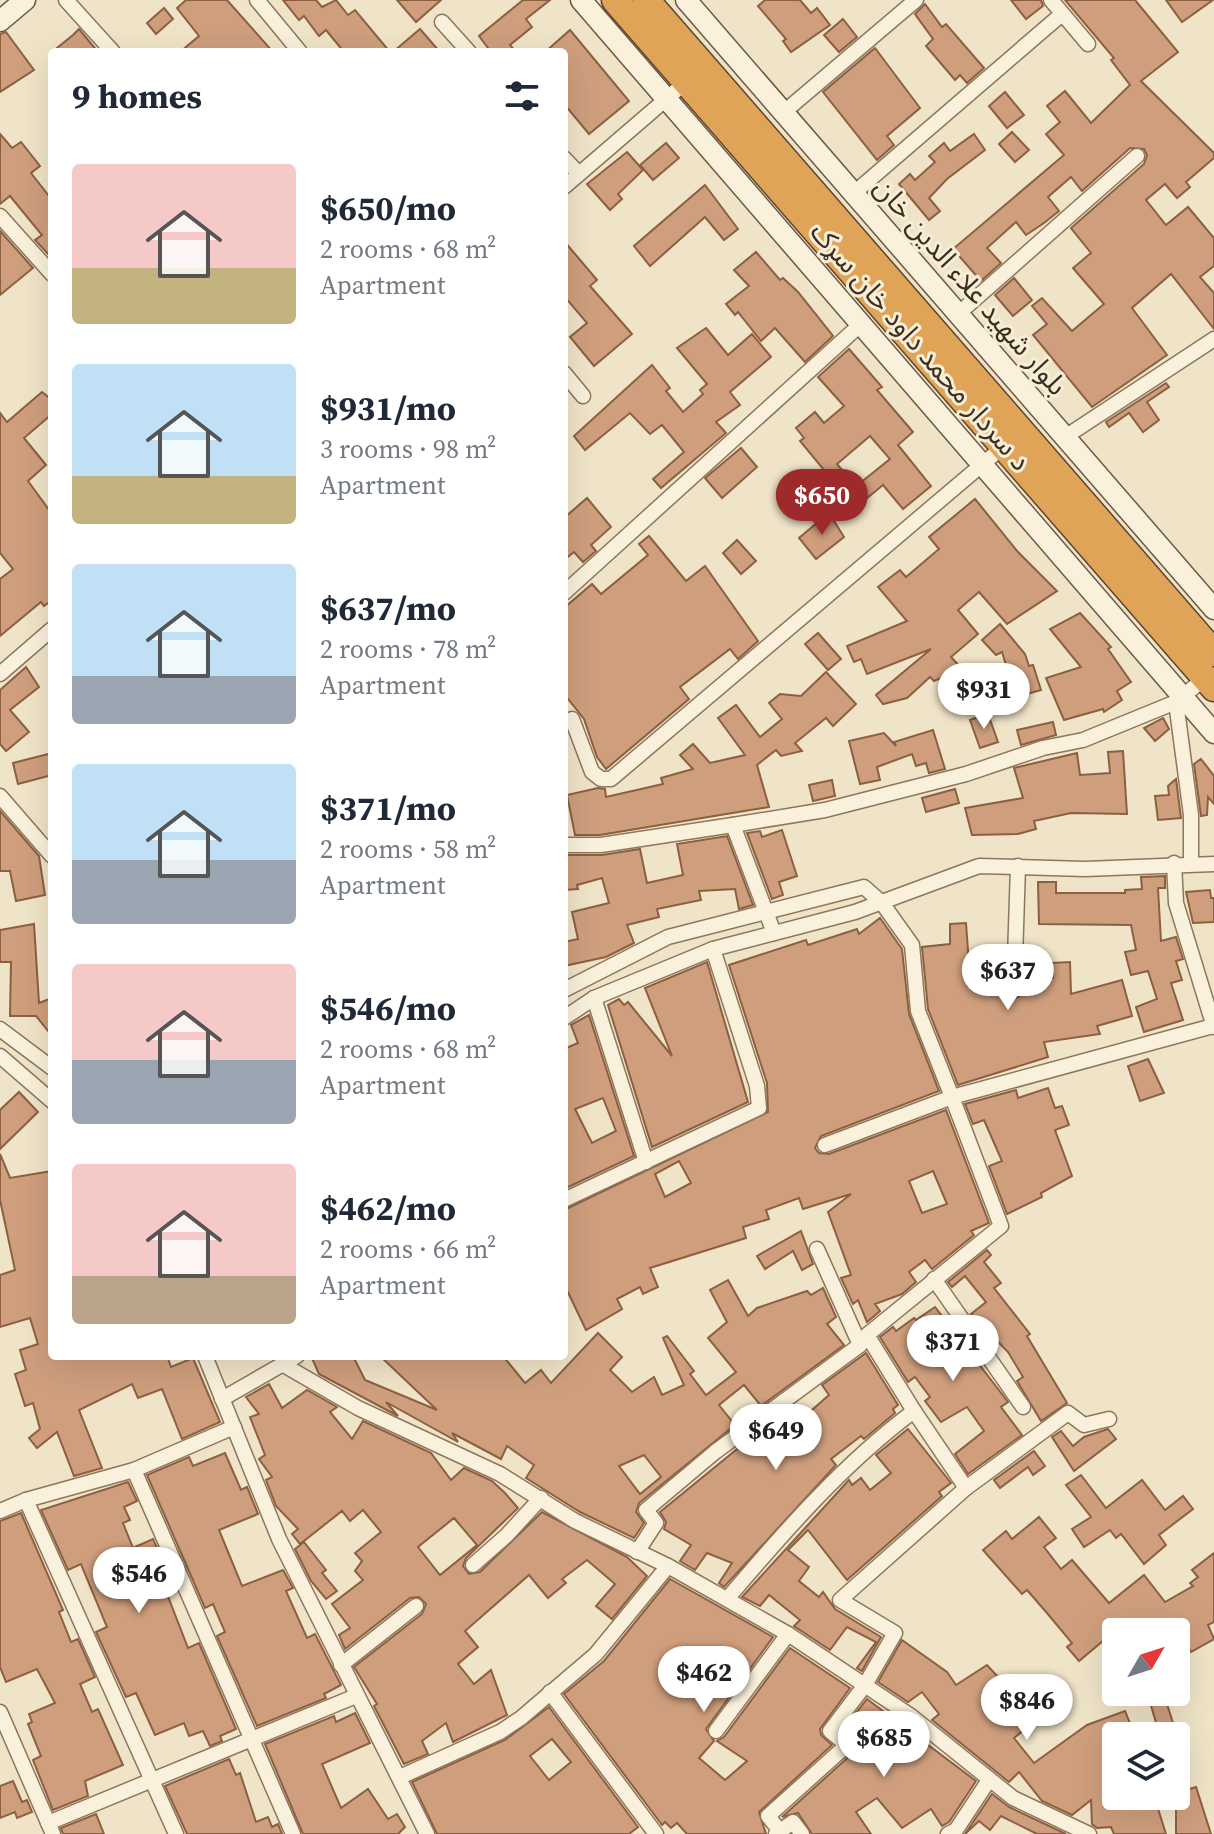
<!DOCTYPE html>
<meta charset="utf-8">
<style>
body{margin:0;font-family:"Source Serif 4","Noto Sans Arabic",serif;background:#f2f2f3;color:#1f2937;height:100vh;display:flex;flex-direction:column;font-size:30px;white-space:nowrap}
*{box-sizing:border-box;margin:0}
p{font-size:26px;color:#747a83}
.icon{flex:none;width:44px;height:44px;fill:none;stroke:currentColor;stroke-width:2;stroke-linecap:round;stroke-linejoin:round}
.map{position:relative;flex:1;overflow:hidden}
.details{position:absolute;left:48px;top:48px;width:520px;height:1312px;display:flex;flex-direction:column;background:#fff;border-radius:8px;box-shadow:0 8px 32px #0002}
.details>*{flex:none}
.needle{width:52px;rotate:51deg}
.tools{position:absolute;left:1102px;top:1618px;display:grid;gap:16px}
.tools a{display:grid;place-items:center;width:88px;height:88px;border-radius:8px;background:#fff;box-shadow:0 8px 32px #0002;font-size:40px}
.price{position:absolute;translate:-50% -68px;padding:0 18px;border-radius:28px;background:#fff;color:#222;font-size:26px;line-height:52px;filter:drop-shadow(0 2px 4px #0008)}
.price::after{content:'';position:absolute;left:50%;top:48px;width:24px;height:18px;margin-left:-12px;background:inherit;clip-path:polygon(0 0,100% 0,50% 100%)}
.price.active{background:#9e2a2b;color:#fff}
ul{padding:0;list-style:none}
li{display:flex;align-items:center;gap:24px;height:200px;padding:0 24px}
li span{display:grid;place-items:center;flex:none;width:224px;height:160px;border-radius:8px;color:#555}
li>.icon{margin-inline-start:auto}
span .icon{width:96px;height:96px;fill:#fffc;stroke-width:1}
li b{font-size:34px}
h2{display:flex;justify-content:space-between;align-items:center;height:96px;padding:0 24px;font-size:34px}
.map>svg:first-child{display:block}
.building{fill:#cf9f7d;stroke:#8d5f41;stroke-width:2;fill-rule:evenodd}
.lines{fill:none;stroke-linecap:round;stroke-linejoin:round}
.street-casing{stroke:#8d765c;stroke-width:17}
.secondary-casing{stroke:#6f573f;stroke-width:23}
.highway-casing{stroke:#5b4430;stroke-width:29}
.street{stroke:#faf1dc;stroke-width:14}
.secondary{stroke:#faf1dc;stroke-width:20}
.highway{stroke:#e0a458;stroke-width:26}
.labels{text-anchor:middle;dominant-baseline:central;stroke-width:6;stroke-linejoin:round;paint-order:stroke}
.street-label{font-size:28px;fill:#3d2e20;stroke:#f7eed8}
</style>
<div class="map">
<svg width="1214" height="1834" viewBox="0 0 1214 1834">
<rect width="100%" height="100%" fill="#f0e4c8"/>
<g class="building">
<path d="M186,0H227L273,52H180L199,36L177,8Z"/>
<path d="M283,0H316L322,7L336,0L348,15L355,10L390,52H344L326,30L319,36L304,16L299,20Z"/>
<path d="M397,0H441L416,22Z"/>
<path d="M523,0H550L526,19L532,27L510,45L516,52H491L479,36Z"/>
<path d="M765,0H800L811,13L817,8L830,25L791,52L783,41L786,39L758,6Z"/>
<path d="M1011,0H1041L1043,6L1026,19Z"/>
<path d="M1065,0H1135L1178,52L1141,81L1214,153V158L1186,182L1190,187L1177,198L1165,184L1146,200L1166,225L1188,207L1214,238V266L1200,277L1214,293V329L1171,274L1132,308L1167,355L1092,407L1033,335L1047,324L1032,306L1042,298L1072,331L1104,304L1073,268L1091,253L1071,228L1144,164L1147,155L1144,149L1130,148L1082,191L1071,177L1048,197L1059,211L1044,223L1026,235L1016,222L987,248L1001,263L981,281L953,249L1064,155L1046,134L1060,122L1047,106L1065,91L1091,123L1130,85L1111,60L1114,58Z"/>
<path d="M1166,0H1213L1182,22Z"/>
<path d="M925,4L942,27L946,24L984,68L967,83L960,75L955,80L926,46L933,39L915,14Z"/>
<path d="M164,8L173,19L156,34L147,23Z"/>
<path d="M843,19L857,37L839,52L824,35Z"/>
<path d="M79,29L98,52H52L73,35Z"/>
<path d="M420,29L440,52H393Z"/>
<path d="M570,30L629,101L589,134L564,104V52H545Z"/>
<path d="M6,32L34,70L0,92V34Z"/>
<path d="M875,48L920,108L887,136L894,145L877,160L823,92Z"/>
<path d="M1005,92L1024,115L1007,128L989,106Z"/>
<path d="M1012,132L1029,150L1015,162L999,144Z"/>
<path d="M0,134L12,148L21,142L40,166L31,173L52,200V252L49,255L35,240L42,235L10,196L0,204Z"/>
<path d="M974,134L985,150L947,179L929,198L940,211L929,220L899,184L910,174L915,180L935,162L929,156L944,143L950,151Z"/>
<path d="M666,143L679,158L653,180L640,165Z"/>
<path d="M627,152L643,170L618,194L622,199L610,210L587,184Z"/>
<path d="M705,185L738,229L724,240L705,217L650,266L634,246Z"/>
<path d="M0,231L33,268L0,295Z"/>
<path d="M564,241L597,280L590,286L632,334L594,366L570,337L587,323L564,296Z"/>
<path d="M756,252L780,280L783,278L798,292L833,336L805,362L775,328L761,341L738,312L735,315L726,304L749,286L734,270Z"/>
<path d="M1014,278L1032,300L1013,316L995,295Z"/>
<path d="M706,328L728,355L752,334L771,357L730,392L740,405L716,422L726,433L661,488L653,479L684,452L662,425L650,434L630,413L585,450L574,436L652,365L670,388L666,391L683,412L703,394L700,390L707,384L677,348Z"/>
<path d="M849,349L882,387L877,390L913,432L898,445L931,486L903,509L883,485L866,499L855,487L890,459L870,436L837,464L854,484L843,493L800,441L804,438L796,428L815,412L824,423L844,406L818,377Z"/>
<path d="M1166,383L1169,387L1147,402L1159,420L1143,432L1129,413L1109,427L1106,422Z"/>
<path d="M42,392L52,400V414L24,438L46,465L28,481L52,514V600L44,606L41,602L0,636V579L13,569L0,553V413L7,422Z"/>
<path d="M741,448L757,467L722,498L705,478Z"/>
<path d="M587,498L611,527L591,545L596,551L583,562L574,552L564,560V518Z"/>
<path d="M975,499L1018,552L1057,591L1007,624L979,592L958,610L978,634L951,657L962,669L934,681L930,677L907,698L883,704L876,695L931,649L867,674L861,659L854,662L847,646L907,621L878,587L900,570L906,577L939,549L929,537Z"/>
<path d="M829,513L844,537L816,559L799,538Z"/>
<path d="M649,536L686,581L705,566L758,641L738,659L730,649L680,687L689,699L606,769L597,757L584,719L564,694V608L592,584L601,594L648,555L639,544Z"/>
<path d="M737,540L756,561L741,574L723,553Z"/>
<path d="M1080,613L1111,647L1108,649L1131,682L1117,691L1122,700L1104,712L1103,709L1064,720L1046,678L1081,667L1050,629Z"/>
<path d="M1000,624L1025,654L1029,666L1033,665L1041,690L1016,697L1002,652L996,655L982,640Z"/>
<path d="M818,633L841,659L828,670L805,644Z"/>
<path d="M26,667L39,687L10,710L29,732L6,751L0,744V690Z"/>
<path d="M826,672L856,704L833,726L826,718L795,743L802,751L781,756L776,750L757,765L769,807L600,835H575L567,795L598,788L605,789L606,797L663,784L661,778L693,769L680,755L693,744L710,763L745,755L718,718L736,705L760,737L782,719L769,703L780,694L801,696Z"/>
<path d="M988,714L998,742L980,748L970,720Z"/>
<path d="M1163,718L1169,729L1155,741L1144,728Z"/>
<path d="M1053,722L1056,735L1021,745L1017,730Z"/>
<path d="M933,730L945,769L929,773L926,763L916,766L912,754L877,767L880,780L860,784L849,741L884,733L896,746L894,742Z"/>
<path d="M1123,751L1127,814L1071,813L1034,821L1036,829L1018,834L972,835L965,808L1023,798L1014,768L1077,753L1080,775L1110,773L1108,752Z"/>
<path d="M52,753V775L18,784L13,763Z"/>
<path d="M1201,759L1214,776V804L1208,797L1207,815L1201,816L1194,764Z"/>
<path d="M1176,779L1181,818L1158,820L1155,796L1169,795L1168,786Z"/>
<path d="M832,780L835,796L813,801L809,785Z"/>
<path d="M955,789L959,803L926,812L922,798Z"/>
<path d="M0,811L39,856L45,895L16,901L10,871H0Z"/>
<path d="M782,830L797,876L779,882L783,895L772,899L747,833L760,831L762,837Z"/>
<path d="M727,836L753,905L739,909L735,889L699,891L701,900L657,909L659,917L627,925L634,943L606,957L564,966V942L578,939L572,912L609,903L602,878L577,885L578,889L564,890V855H602L640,849L647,883L683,875L677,844Z"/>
<path d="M1165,876V888H1158L1161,941L1176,937L1183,959L1176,961L1182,980L1171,983L1183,1020L1144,1032L1136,1007L1157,999L1148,971L1131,975L1125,952L1136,950L1131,925L1039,924L1038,882H1056V893H1125V890L1142,889L1141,877Z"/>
<path d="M1210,890L1211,898H1214V922L1193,923L1186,892Z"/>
<path d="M880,918L902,949L909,1014L939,1091L821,1136L815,1148L819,1153L829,1154L946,1110L989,1223L971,1231L974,1235L932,1269L925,1260L909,1272L916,1282L902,1294L875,1304L880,1311L867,1322L858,1300L853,1304L841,1278L851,1275L828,1212L851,1194L803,1209L799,1198L766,1210L769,1219L743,1227L746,1238L650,1268L658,1287L643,1294L640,1287L617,1299L622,1309L586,1330L564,1284V1210L768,1112L767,1083L729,965L806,940L808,945L857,929L859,934ZM679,1161L691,1183L665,1197L655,1174ZM933,1171L947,1204L922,1213L909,1181Z"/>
<path d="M966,923L970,979L1004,980L1005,993L1014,999L1023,994L1024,978H1053L1052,963L1070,962L1071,994L1122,980L1132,1016L1097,1026L1100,1034L1044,1042L1048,1057L958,1085L928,1009L922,947L950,944V924Z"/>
<path d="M34,924L39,1003L52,998V1036L36,1016H10L11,962H0V930Z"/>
<path d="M707,962L748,1102L652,1147L608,1005L619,999L624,1005L628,1002L672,1056L645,988Z"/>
<path d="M589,1015L634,1156L564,1189V1049L578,1043L571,1025ZM603,1098L616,1131L592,1143L575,1109Z"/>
<path d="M1148,1059L1164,1093L1140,1101L1128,1066Z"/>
<path d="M1048,1088L1055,1108L1062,1106L1069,1125L1055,1130L1072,1176L1041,1193L1042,1197L1007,1214L989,1166L1002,1161L984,1120L973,1124L965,1104L1016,1090L1018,1098Z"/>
<path d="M19,1092L38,1112L0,1149V1110Z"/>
<path d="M0,1154L10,1178L52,1171V1356H167L171,1367L193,1358L220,1422L182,1439L162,1389L138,1398L132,1384L79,1410L102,1468L74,1476L57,1432L37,1448L29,1438L40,1429L33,1403L25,1406L15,1374L26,1370L20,1350L38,1344L30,1318L0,1327V1275L15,1270L0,1200Z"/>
<path d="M801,1231L813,1264L802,1270L793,1251L765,1269L757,1256Z"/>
<path d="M987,1250L991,1255L984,1262L1001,1283L994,1288L1030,1334L1027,1336L1067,1403L1041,1421L1017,1381L1023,1377L1008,1352L971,1314L986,1302L965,1276L952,1287L948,1282Z"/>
<path d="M728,1280L748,1316L757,1308L807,1291L811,1295L823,1288L836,1317L827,1324L844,1345L761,1406L744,1385L719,1405L735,1425L639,1503L636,1512L644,1523L634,1538L580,1512L526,1478L534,1465L507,1446L501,1459L452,1433L458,1442L386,1402L398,1416L319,1374L311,1356H353L365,1380L437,1410L380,1356H503L525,1383L541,1370L551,1383L598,1333L622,1357L610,1370L632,1392L654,1377L662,1395L684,1385L663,1338L667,1336L694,1371L690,1374L706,1395L736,1372L708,1338L727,1322L710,1290ZM644,1455L661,1477L640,1494L619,1466Z"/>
<path d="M935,1307L1008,1402L1001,1407L1022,1435L968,1474L955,1454L984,1431L967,1407L941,1422L925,1401L930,1397L915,1377L908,1382L880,1337L893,1327L896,1331L914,1318L916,1320Z"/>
<path d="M866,1353L898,1405L893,1409L895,1413L864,1439L861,1436L831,1459L836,1465L724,1587L719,1583L732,1563L707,1553L695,1570L680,1561L691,1545L664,1529L666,1522L660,1512L747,1441L751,1447L774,1428L781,1437L829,1395L822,1385Z"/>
<path d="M269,1384L282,1408L307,1390L337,1407L330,1412L352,1439L363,1421L431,1453L451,1480L464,1468L492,1481L505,1493L518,1508L466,1558L463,1566L469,1574L480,1572L542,1512L627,1557L647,1576L612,1619L596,1606L615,1584L587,1560L562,1579L566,1583L548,1598L529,1575L465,1631L478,1647L458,1664L474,1684L491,1670L507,1715L453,1742L446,1723L422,1741L428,1754L404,1764L374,1706L377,1704L354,1667L422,1614L426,1604L419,1597L410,1598L345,1649L339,1635L350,1628L332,1604L363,1580L355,1571L362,1561L355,1553L381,1532L363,1510L350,1521L342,1511L300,1544L292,1534L298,1529L276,1506L266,1480L272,1477L259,1459L265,1455L250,1417L259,1414L246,1397ZM454,1518L477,1545L440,1575L418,1547Z"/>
<path d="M908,1429L951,1483L939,1492L942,1496L847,1580L808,1530L788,1550L809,1567L799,1581L819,1597L823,1592L835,1609L881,1637L862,1671L857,1668L876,1642L847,1627L830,1650L794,1626L800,1620L769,1595L760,1606L742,1597L849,1480L852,1485L861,1478L870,1490L891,1473L876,1455Z"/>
<path d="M1108,1429L1116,1439L1074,1471L1052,1437L1061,1431L1073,1446L1084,1437Z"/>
<path d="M1034,1451L1045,1466L1033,1475L1028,1467L1000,1488L994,1480Z"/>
<path d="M225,1453L241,1490L247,1487L258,1514L219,1530L242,1586L283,1570L293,1588L286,1591L307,1638L315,1634L341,1685L324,1694L326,1698L257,1726L217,1636L225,1632L213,1604L205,1608L147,1475L189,1457L193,1466Z"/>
<path d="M1081,1475L1106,1508L1142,1480L1165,1510L1183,1496L1193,1509L1159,1535L1166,1545L1144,1564L1121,1534L1116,1538L1110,1530L1084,1547L1072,1529L1091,1517L1066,1485Z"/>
<path d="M128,1482L137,1501L124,1507L130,1520L123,1523L133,1548L153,1539L170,1577L162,1581L188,1648L199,1643L236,1729L220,1736L222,1741L210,1746L203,1731L189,1736L184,1723L155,1735L136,1693L126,1697L96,1632L107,1627L81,1564L68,1570L41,1510Z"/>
<path d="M21,1513L63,1610L59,1612L71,1642L78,1639L95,1677L80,1684L92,1712L98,1709L123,1765L85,1781L88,1796L53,1810L33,1760L41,1756L28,1724L32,1722L29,1714L55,1703L37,1669L6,1682L0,1667V1521Z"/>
<path d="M1039,1517L1056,1538L1044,1547L1061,1569L1072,1560L1109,1603L1144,1575L1165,1602L1193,1586L1190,1583L1198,1577L1192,1570L1214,1553V1622L1208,1625L1214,1639L1191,1652L1179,1632H1116V1637L1106,1645L1103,1641L1079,1661L1067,1647L1072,1643L1047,1613L1027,1590L1022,1594L983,1550L1006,1531L1012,1539Z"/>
<path d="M304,1542L326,1570L322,1573L337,1591L326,1599L311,1581L295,1549Z"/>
<path d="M670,1579L773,1637L706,1729L714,1741L699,1758L725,1780L747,1761L717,1741L724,1737L790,1648L850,1688L820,1729L821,1735L832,1745L759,1812L766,1834H687L677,1823L671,1828L665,1822L662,1825L564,1694L604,1661ZM678,1656L704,1675L688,1696L663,1676Z"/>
<path d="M902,1640L947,1672L956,1685L987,1665L1012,1692L1021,1685L1043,1714L1014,1738L1034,1763L1087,1725L1125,1711L1135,1736H1116V1796H1154L1166,1834H1114L1111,1827L1097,1828L1092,1824L1091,1800L1072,1815L1042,1801L1019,1772L1009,1782L932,1720L939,1714L922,1692L908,1702L878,1682Z"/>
<path d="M1147,1692H1163L1176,1732L1160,1736Z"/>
<path d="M867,1699L976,1781L949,1822L942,1826L931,1809L902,1828L877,1798L856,1812L871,1834H812L798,1813L782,1817L854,1752L856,1741L844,1729Z"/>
<path d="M549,1707L638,1827L629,1834H437L412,1782L505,1740ZM552,1739L571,1762L549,1780L530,1756Z"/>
<path d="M355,1713L370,1743L322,1764L341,1808L368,1789L388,1819L397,1814L405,1827L398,1834H303L265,1744L334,1716L336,1722Z"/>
<path d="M1176,1753L1190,1789L1196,1787L1211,1834H1176V1803L1180,1802L1176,1788Z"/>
<path d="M229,1759L236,1775L240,1773L256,1822L268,1817L272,1827L278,1824L282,1834H187L165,1786Z"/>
<path d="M13,1781L22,1802L27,1800L32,1812L17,1818L15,1812L0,1818V1786Z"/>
<path d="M992,1794L1009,1807L1066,1834H1037L1001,1816L990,1830L979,1821L965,1834Z"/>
<path d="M96,1814L104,1834H63L61,1828Z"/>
</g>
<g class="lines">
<g class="street-casing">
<g id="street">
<path d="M66,0L113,52"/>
<path d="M257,0L300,52"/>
<path d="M1051,0L1088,44"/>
<path d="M442,22L469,52"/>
<path d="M784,112L916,0"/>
<path d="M564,158L579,174"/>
<path d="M564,187L686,82"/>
<path d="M854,193L1062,14"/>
<path d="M0,216L52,274"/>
<path d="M958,314L1137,156"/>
<path d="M564,373L583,396"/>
<path d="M1065,437L1214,339"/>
<path d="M564,593L861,324"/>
<path d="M0,674L52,629"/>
<path d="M572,719L592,772L601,779H611L1004,446"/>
<path d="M0,796L52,856"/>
<path d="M564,845H601L733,825"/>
<path d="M1174,863L1176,903L1214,1027"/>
<path d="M1191,863V815L1176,702L1205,678"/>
<path d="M774,933L733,825L825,810L966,774L1043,748L1083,740L1176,702"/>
<path d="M1014,989L1018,866"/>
<path d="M564,990L668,937L864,887L882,903L912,945L918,1011L952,1097L1213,1026"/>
<path d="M594,998L646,1162"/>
<path d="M564,1018L594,998L713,949L855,912L979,866L1085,869L1214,864"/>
<path d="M0,1029L52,1068"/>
<path d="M0,1056L52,1101"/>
<path d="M825,1145L952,1097L1001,1226L867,1335"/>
<path d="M564,1200L759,1108L757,1086L713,949"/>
<path d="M817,1249L860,1345"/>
<path d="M934,1279L1023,1407"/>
<path d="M205,1356L279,1539L427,1834"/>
<path d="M282,1364L358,1408L500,1474L575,1521L668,1566L788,1634L911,1716L1013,1798L1089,1834"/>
<path d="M222,1399L297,1356"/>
<path d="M134,1470L293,1834"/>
<path d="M966,1488L1068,1413L1084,1425L1109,1419"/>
<path d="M26,1500L176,1834"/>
<path d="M0,1511L26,1500L134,1470L234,1427"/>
<path d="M637,1552L656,1523L646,1510L715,1452L860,1345L867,1335L914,1411"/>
<path d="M473,1565L507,1535L541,1498"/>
<path d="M727,1599C784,1532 843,1464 914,1411L966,1488L840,1600L895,1633L865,1685L830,1731L847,1745L768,1816L780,1831"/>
<path d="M341,1665L416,1606"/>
<path d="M550,1692L656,1834"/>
<path d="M0,1712L53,1834"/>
<path d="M716,1731L788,1634"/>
<path d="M400,1777L500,1732L521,1718L596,1654L668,1566"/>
<path d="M48,1823L356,1696"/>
<path d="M776,1834L793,1822L802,1834"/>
<path d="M948,1834L956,1830L989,1780"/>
</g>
</g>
<g class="secondary-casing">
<g id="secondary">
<path d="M581,0L1214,733"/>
<path d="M686,0L1214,609"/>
<path d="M0,21L25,0"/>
</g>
</g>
<g class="highway-casing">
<g id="highway">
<path d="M615,0L1214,688"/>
<path d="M646,0L1214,653"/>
</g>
</g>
<use href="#street" class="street"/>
<use href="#secondary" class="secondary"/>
<use href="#highway" class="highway"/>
</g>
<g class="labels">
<g class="street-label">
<text transform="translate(971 286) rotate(49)">بلوار شهید علاء الدین خان</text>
<text transform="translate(921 346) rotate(49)">د سردار محمد داود خان سړک</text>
</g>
</g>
</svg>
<div class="tools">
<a><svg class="needle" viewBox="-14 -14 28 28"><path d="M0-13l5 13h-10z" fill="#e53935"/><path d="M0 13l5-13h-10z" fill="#747a83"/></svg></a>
<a><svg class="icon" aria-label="layers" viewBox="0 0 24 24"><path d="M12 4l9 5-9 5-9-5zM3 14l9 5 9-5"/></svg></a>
</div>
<b class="price active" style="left:822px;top:537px">$650</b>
<b class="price" style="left:984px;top:731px">$931</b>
<b class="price" style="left:1008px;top:1012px">$637</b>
<b class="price" style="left:953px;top:1383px">$371</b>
<b class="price" style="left:776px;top:1472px">$649</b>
<b class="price" style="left:139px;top:1615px">$546</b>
<b class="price" style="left:704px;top:1714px">$462</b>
<b class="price" style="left:1027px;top:1742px">$846</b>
<b class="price" style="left:884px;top:1779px">$685</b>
<section class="details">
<h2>9 homes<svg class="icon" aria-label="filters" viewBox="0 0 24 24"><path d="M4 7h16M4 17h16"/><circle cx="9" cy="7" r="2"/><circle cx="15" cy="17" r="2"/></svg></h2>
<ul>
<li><span style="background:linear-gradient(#f6c9c9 65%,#c2b280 0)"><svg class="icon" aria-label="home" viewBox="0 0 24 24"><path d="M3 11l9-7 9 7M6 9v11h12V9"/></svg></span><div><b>$650/mo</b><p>2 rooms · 68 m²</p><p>Apartment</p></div></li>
<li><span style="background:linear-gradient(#bfe0f5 70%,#c2b280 0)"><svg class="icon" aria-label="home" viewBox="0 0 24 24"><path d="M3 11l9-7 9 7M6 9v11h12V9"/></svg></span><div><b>$931/mo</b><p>3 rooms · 98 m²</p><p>Apartment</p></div></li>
<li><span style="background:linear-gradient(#bfe0f5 70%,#9aa5b1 0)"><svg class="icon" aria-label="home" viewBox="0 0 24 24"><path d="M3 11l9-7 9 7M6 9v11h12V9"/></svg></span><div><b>$637/mo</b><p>2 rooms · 78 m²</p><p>Apartment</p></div></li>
<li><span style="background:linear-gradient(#bfe0f5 60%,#9aa5b1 0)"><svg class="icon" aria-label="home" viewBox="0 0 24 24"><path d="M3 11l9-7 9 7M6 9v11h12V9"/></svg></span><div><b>$371/mo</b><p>2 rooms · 58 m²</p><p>Apartment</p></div></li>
<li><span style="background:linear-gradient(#f6c9c9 60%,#9aa5b1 0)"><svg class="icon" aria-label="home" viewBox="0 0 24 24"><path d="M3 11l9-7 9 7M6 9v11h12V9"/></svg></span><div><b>$546/mo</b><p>2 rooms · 68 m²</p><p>Apartment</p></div></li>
<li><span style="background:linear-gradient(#f6c9c9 70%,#b9a48a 0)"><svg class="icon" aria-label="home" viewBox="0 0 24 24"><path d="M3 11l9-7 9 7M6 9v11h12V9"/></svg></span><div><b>$462/mo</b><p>2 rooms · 66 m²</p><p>Apartment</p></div></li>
</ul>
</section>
</div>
